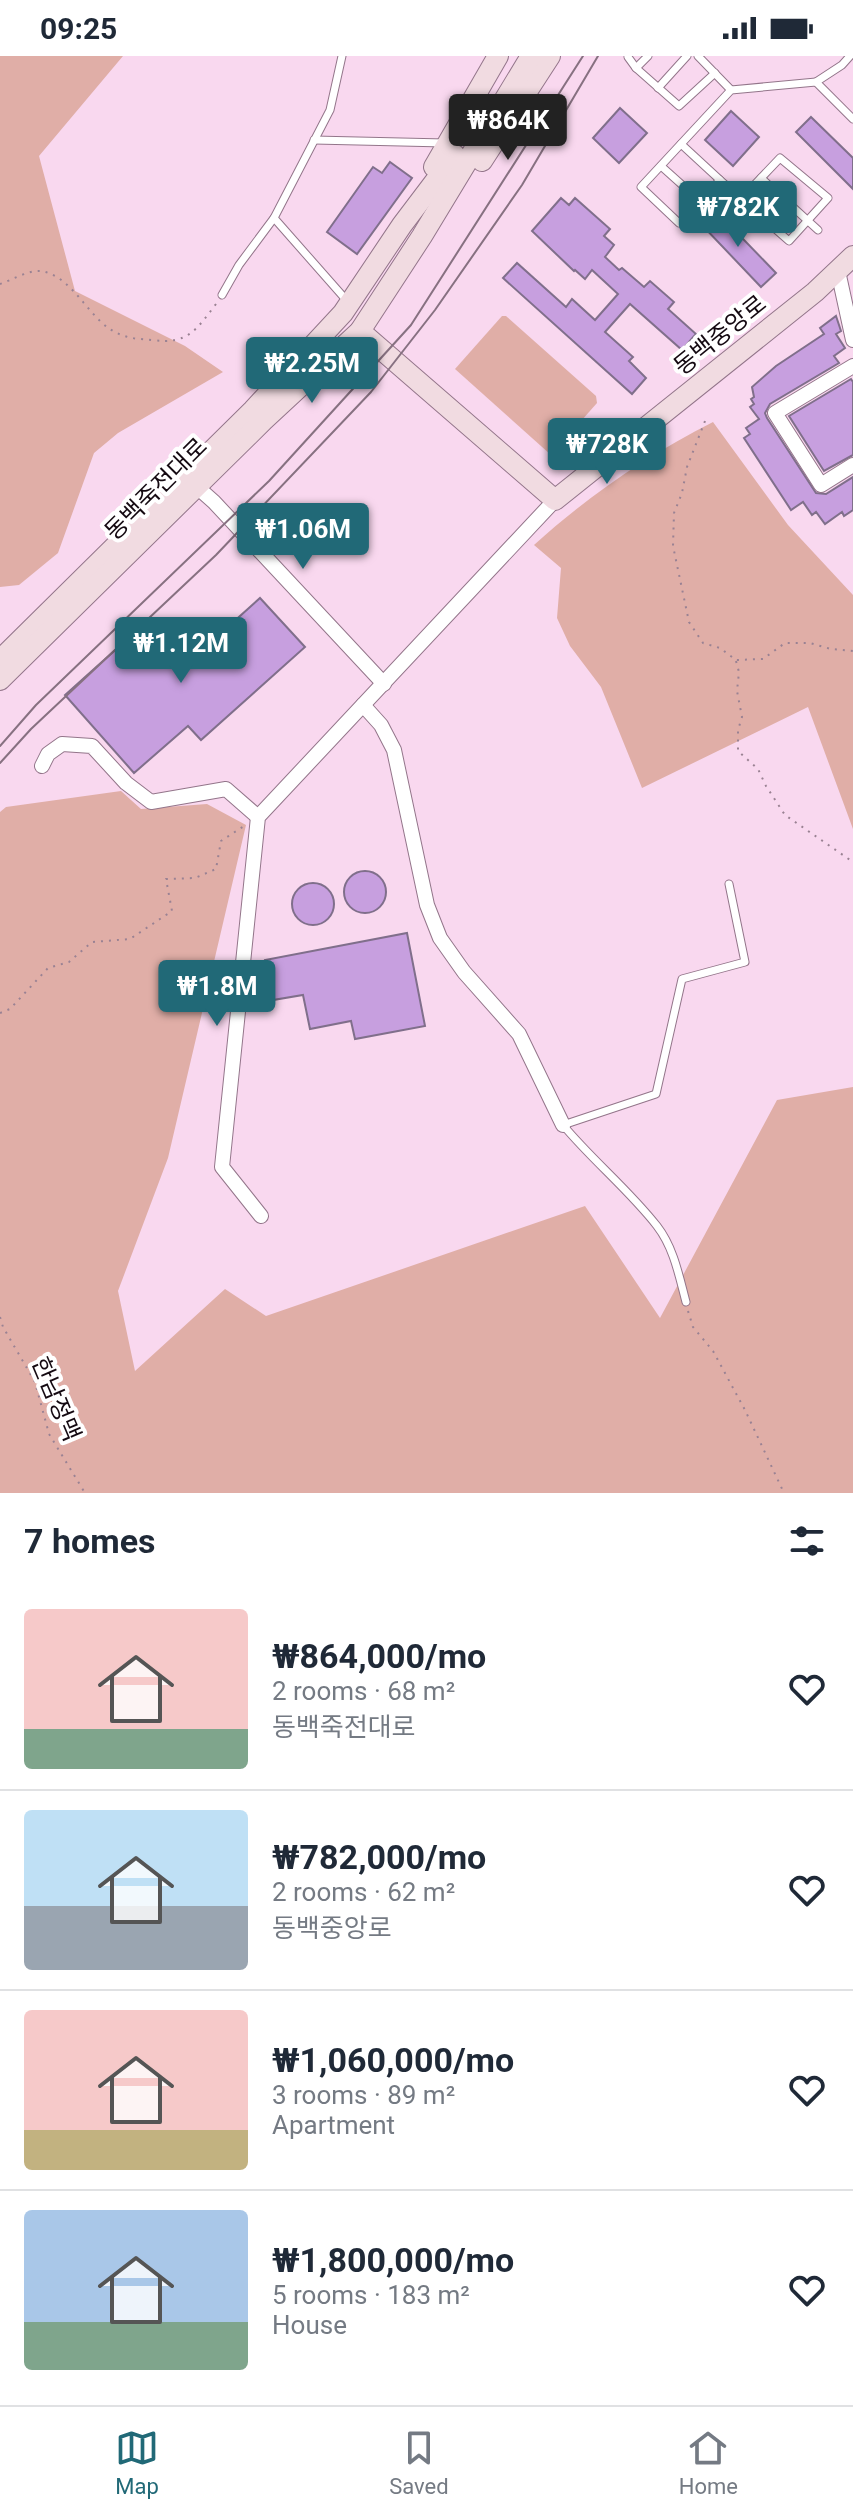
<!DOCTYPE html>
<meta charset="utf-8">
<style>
body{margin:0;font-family:Roboto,"Noto Sans KR",sans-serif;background:#f6f6f7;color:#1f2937;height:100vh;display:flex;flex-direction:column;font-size:30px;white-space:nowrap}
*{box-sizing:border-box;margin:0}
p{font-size:26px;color:#747a83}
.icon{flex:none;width:44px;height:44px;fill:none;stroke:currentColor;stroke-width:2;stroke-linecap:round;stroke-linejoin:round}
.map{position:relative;height:1437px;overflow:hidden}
.sheet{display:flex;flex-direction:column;background:#fff;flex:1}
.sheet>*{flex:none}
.price{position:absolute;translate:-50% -68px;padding:0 18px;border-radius:8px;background:#216977;color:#fff;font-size:26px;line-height:52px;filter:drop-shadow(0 2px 4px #0008)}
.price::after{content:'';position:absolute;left:50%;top:48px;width:24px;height:18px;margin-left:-12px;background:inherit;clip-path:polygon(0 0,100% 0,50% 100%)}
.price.selected{background:#222;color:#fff}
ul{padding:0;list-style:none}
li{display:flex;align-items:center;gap:24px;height:200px;padding:0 24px}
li+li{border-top:2px solid #e0e1e3}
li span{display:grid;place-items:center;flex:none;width:224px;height:160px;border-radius:8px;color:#555}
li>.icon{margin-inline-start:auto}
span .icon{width:96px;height:96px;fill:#fffc;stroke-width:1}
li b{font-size:34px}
h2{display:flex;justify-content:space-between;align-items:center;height:96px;padding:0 24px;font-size:34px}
.status{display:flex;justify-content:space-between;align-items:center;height:56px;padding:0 40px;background:#fff;direction:ltr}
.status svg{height:22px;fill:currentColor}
.tab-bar{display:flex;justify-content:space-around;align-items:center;height:112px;border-top:2px solid #e0e1e3;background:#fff;font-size:22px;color:#747a83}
.tab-bar a{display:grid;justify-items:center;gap:4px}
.tab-bar .selected{color:#216977}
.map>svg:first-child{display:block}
.green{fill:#e0aea7}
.building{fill:#c79fdf;stroke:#806f8b;stroke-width:2}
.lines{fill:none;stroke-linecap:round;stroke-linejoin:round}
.lane-casing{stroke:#93758a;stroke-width:9}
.street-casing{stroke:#93758a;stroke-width:16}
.secondary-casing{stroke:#93758a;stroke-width:22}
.path{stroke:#9a8293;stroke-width:2;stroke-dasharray:2 6;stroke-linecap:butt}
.lane{stroke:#fff;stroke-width:7}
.street{stroke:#fff;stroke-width:14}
.secondary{stroke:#f1dbe1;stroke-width:20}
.tram{stroke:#877181;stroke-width:2}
.labels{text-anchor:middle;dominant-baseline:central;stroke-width:8;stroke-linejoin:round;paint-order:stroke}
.street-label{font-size:24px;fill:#140911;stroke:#fff}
</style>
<div class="status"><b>09:25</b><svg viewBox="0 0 49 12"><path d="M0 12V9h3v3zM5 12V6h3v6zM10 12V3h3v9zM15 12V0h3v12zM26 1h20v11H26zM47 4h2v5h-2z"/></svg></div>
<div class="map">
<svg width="853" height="1437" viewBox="0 0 853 1437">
<rect width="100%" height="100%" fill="#f9d8ef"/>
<g class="green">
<path d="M0,0H123L39,100L75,235L185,290L223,316L118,377L94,397L58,497L19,529L0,531Z"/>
<path d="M502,260H506L596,340L597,347L551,399L455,313Z"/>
<path d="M713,366L788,469L853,539V773L808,651L642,732L601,631L570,590L557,562L561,512L534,489C588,440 648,399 713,366Z"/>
<path d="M121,735L141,753L207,748L246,769L168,1102L118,1235L135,1315L225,1233L266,1260L585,1150L660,1262L777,1044L853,1031V1437H0V756L6,751Z"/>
</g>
<g class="building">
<path d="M620,52L647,77L619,107L593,82Z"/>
<path d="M731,55L759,81L733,110L705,84Z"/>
<path d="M811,61L853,102V133L796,76Z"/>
<path d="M390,106L412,122L357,198L327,176L373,111L382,117Z"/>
<path d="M561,142L569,149L575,142L610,173L604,180L614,189L605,201L619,214L622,212L644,231L650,225L674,246L668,253L696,278L682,294L630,248L605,276L633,301L629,305L646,322L632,338L503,222L517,207L566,251L572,243L595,264L618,238L592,214L585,223L575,214L574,215L532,175Z"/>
<path d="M715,154L776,217L761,231L701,168Z"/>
<path d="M836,260L841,275L836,278L845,292L834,300L839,307L770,348L765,357L767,362L816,437L826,438L853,421V454L844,460L842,456L825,468L816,456L812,459L803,446L791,454L744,382L750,378L746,372L759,363L750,351L754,348L751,343L754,341L752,331L776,310L824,278L820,272Z"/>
<path d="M851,323L853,326V399L824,415L789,360Z"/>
<path d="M260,542L305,591L201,684L188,670L134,717L65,639L142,570L181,613Z"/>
<circle cx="365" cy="836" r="21"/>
<circle cx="313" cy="848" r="21"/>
<path d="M407,877L425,970L355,983L351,965L310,973L303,939L273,944L265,904Z"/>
</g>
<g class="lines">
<g class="lane-casing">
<g id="lane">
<path d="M342,0L330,54L274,162L348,246"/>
<path d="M648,0L636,12L679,50L715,17"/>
<path d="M698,0L731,34"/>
<path d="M628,1L636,12"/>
<path d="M816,26L842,9L850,0"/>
<path d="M658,32L687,0"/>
<path d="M314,84L445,87"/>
<path d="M681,88L720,124"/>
<path d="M661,110L700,145"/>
<path d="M761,122L818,174"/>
<path d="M741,143L780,102L828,142L789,185L720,124L679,167L641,131L731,34L816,26L853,63"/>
<path d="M222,239L239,209L274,162"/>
<path d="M686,1246C679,1220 674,1192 657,1170C629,1134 592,1104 563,1069L656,1038L682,923L745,906L729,828"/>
</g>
</g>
<g class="street-casing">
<g id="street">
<path d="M838,215L853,284"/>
<path d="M853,310L775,357L821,429L853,409"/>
<path d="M196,430L214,446L384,628"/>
<path d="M363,649L381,669L394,694L427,849L440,882L464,916L519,978L563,1069"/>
<path d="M42,710L48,698L62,688L92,690L126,727L151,746L226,733L258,761"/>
<path d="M261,1160L222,1111L258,761L555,444"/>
</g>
</g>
<g class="secondary-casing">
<g id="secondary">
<path d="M482,105L550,0"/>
<path d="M434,111L498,0"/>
<path d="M360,275L555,444L815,236L853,200"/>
<path d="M0,604L253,354L343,257L402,169L455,99"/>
<path d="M0,624L264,364L360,275L422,180L531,0"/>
</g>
</g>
<g class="path">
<path d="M0,228C12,224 28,214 41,215C76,221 90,269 122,279C131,283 142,283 152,284C188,289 196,274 216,248"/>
<path d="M705,365L687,411L682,437L674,457L673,490L689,566L703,587L720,592L736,604L763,603L785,587H810L831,593L853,595"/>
<path d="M736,605L739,616L737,635L742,661L738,674V695L758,713L766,730L785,759L853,806"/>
<path d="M0,957L10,953L48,912L69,906L92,886L130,883L172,855L166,823L195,822L216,813L221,785L244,770"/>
<path d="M688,1255L693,1271L713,1295L745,1354L784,1437"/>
<path d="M0,1261L3,1271L35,1326L49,1378L85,1437"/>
</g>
<use href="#lane" class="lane"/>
<use href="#street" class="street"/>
<use href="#secondary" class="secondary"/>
<g class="tram">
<path d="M0,690L36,649L269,425L411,269L583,0"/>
<path d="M0,707L31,673L216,499L371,336L435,254L522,129L598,0"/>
</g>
</g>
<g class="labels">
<g class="street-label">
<text transform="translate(720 279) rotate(-39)">동백중앙로</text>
<text transform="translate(156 433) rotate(-45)">동백죽전대로</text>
<text transform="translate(56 1343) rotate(67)">한남정맥</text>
</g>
</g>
</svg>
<b class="price selected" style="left:508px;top:106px">₩864K</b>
<b class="price" style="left:738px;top:193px">₩782K</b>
<b class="price" style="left:312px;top:349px">₩2.25M</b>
<b class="price" style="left:607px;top:430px">₩728K</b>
<b class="price" style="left:303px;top:515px">₩1.06M</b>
<b class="price" style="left:181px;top:629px">₩1.12M</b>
<b class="price" style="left:217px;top:972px">₩1.8M</b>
</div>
<section class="sheet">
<h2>7 homes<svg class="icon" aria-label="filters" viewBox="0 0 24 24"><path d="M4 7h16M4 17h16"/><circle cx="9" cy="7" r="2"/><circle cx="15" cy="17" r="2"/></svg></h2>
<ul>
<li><span style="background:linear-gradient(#f6c9c9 75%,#7fa58c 0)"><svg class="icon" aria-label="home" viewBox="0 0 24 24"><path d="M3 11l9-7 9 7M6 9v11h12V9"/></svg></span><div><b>₩864,000/mo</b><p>2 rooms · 68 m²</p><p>동백죽전대로</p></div><svg class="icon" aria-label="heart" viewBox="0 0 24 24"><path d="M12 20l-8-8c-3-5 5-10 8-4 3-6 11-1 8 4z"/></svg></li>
<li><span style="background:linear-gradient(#bfe0f5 60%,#9aa5b1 0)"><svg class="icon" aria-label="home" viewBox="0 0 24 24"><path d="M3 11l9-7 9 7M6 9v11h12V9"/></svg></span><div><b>₩782,000/mo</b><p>2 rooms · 62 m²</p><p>동백중앙로</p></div><svg class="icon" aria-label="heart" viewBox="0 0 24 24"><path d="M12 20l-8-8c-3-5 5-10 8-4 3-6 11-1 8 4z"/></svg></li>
<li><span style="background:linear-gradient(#f6c9c9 75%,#c2b280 0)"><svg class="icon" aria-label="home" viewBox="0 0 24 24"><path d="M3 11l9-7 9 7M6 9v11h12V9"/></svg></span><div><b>₩1,060,000/mo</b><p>3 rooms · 89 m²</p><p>Apartment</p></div><svg class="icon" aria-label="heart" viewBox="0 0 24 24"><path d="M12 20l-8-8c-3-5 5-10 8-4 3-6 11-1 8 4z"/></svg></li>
<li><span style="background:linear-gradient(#a9c7e8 70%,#7fa58c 0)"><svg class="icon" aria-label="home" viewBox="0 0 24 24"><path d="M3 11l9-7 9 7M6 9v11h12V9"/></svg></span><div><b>₩1,800,000/mo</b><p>5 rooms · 183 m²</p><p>House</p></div><svg class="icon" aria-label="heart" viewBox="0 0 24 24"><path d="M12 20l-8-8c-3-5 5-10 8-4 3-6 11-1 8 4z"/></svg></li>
</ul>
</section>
<nav class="tab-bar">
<a class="selected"><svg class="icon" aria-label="map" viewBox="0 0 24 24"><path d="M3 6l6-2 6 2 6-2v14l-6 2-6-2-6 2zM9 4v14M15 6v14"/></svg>Map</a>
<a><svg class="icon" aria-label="saved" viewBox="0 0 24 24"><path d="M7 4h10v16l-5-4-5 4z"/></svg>Saved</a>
<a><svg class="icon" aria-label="home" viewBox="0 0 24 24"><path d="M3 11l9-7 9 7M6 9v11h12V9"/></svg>Home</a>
</nav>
